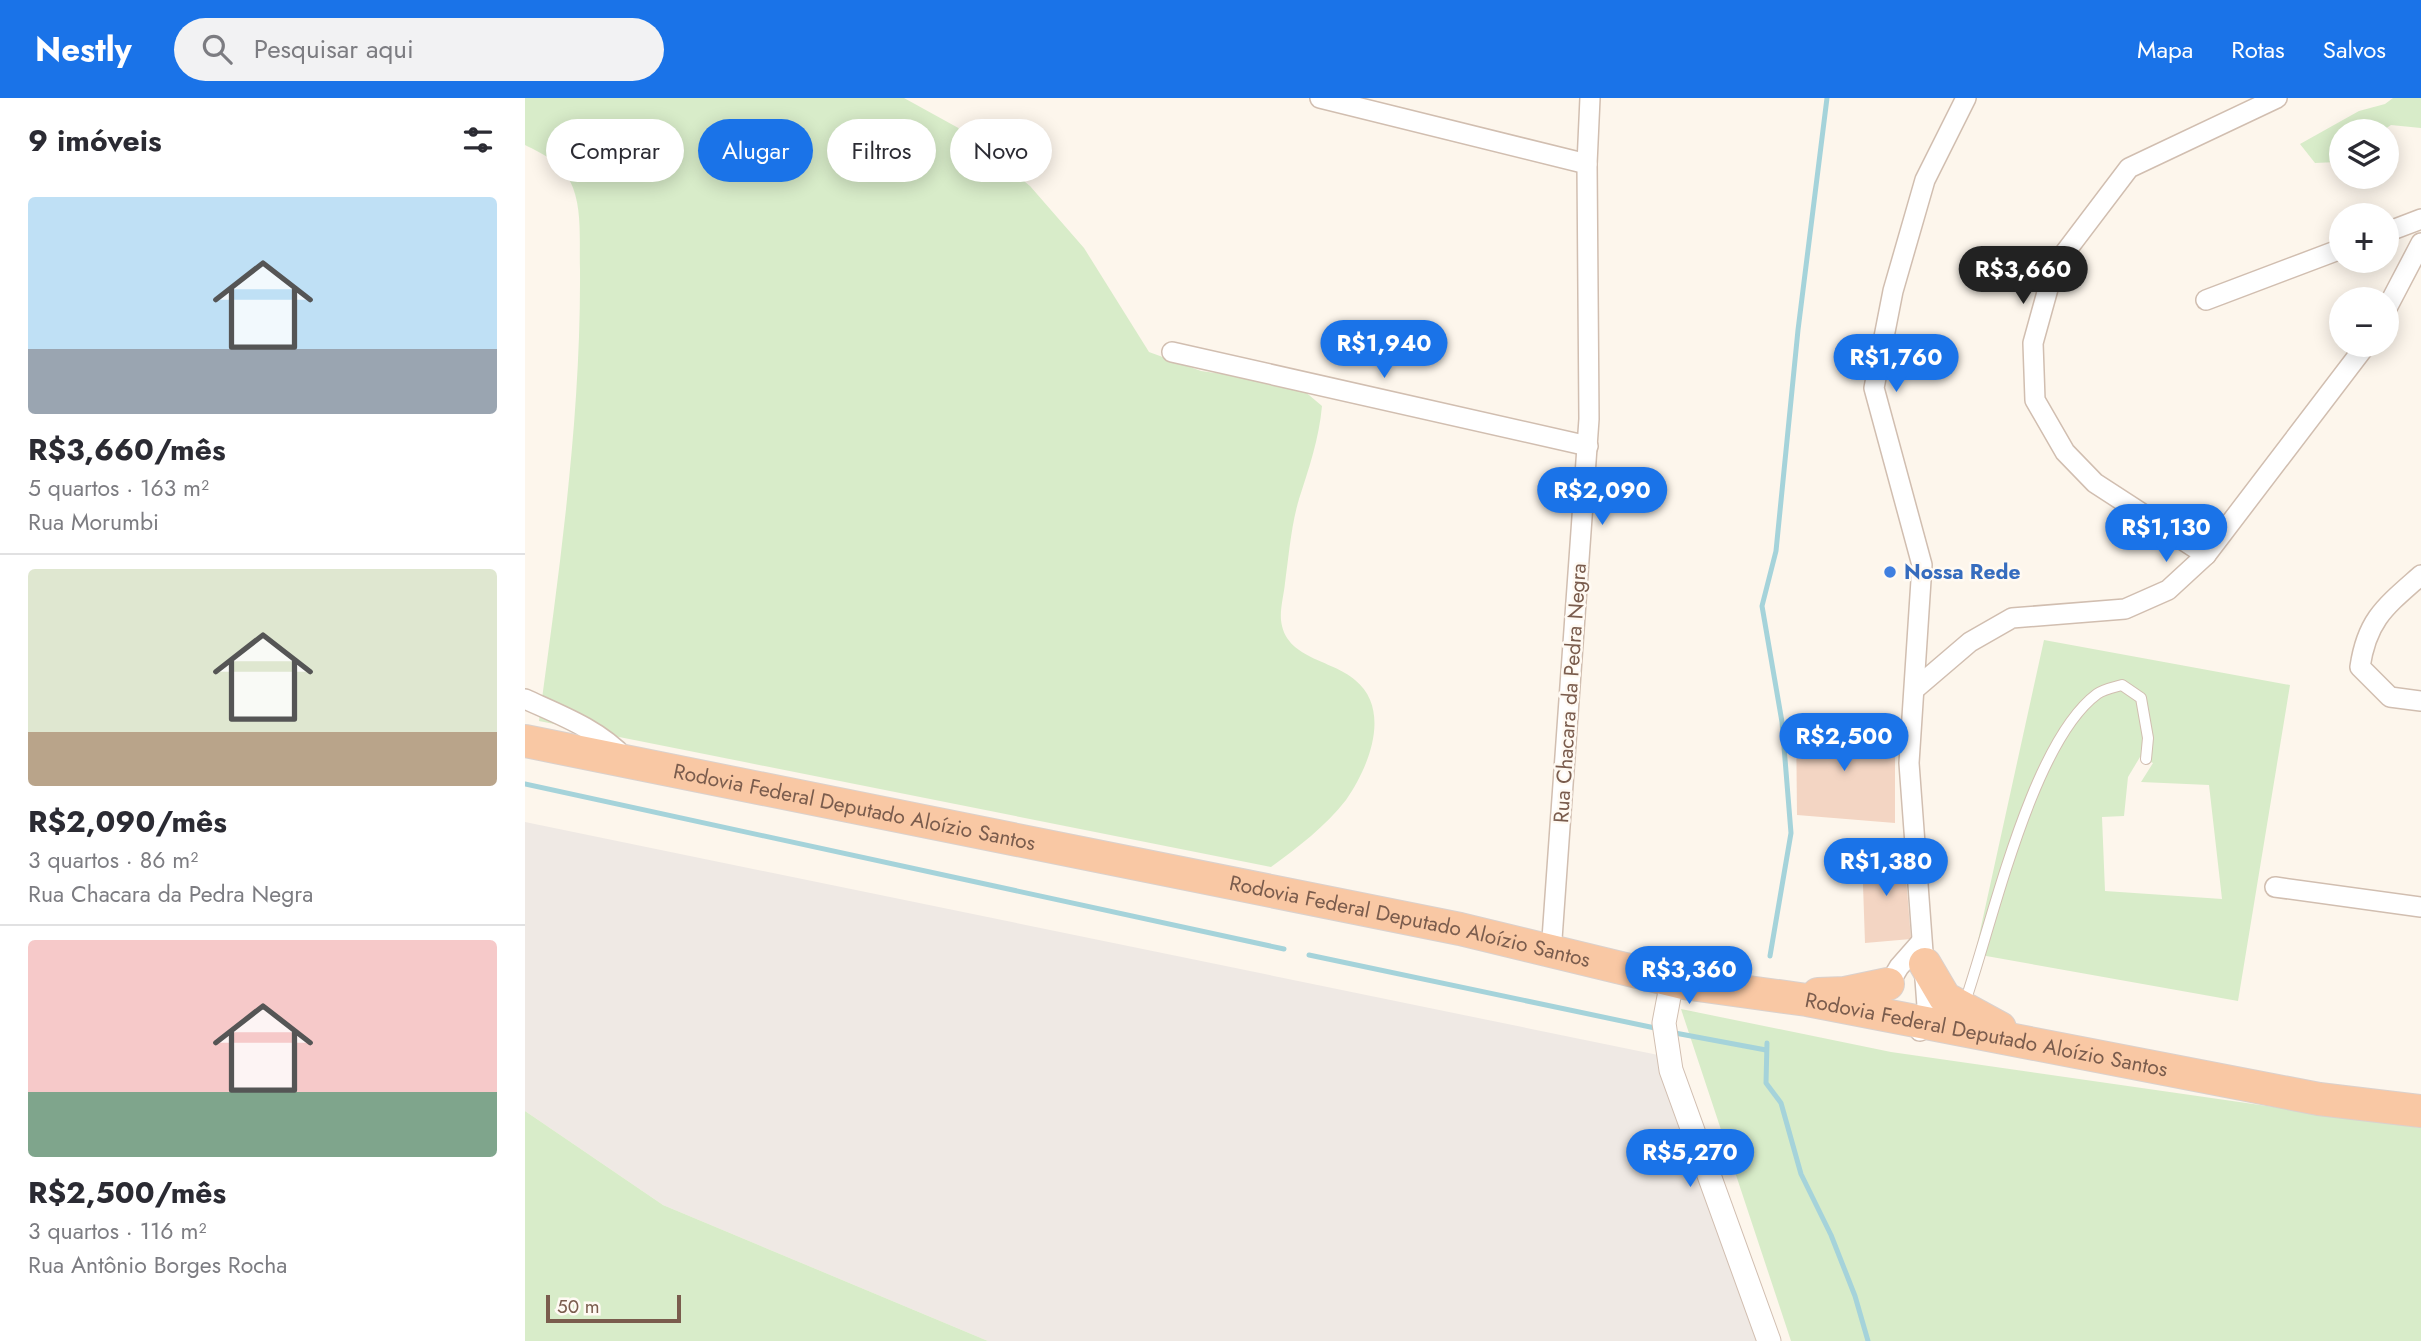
<!DOCTYPE html>
<html lang="pt">
<meta charset="utf-8">
<style>
body{margin:0;font-family:Jost,sans-serif;background:#f2f2f3;color:#2b2b33;height:100vh;display:flex;flex-direction:column;font-size:26px;white-space:nowrap}
*{box-sizing:border-box;margin:0}
p{font-size:23px;color:#7c7c81}
.icon{flex:none;width:38px;height:38px;fill:none;stroke:currentColor;stroke-width:2;stroke-linecap:round;stroke-linejoin:round}
.map{position:relative;flex:1;overflow:hidden}
.panel{display:flex;flex-direction:column;background:#fff;width:525px}
.panel>*{flex:none}
.top-card{position:absolute;left:21px;top:21px;width:665px;height:63px;display:flex;gap:14px}
.fabs{position:absolute;left:1804px;top:21px;display:grid;gap:14px}
.fabs a{display:grid;place-items:center;width:70px;height:70px;border-radius:50%;background:#fff;box-shadow:0 4px 18px #0003;font-size:35px}
.scale{position:absolute;left:21px;bottom:18px;width:135px;box-sizing:border-box;padding-left:7px;border:4px solid #7a5c4d;border-top:0;font-size:19px;line-height:24px;white-space:nowrap;color:#7a5c4d;-webkit-text-stroke:5px #fffaf3;paint-order:stroke}
.price{position:absolute;translate:-50% -60px;padding:0 16px;border-radius:24px;background:#1a73e8;color:#fff;font-size:23px;line-height:46px;filter:drop-shadow(0 2px 4px #0008)}
.price::after{content:'';position:absolute;left:50%;top:42px;width:21px;height:16px;margin-left:-10px;background:inherit;clip-path:polygon(0 0,100% 0,50% 100%)}
.price.selected{background:#222;color:#fff}
ul{padding:0;list-style:none}
li{display:grid;align-content:center;gap:14px;height:371px;padding:0 28px}
li+li{border-top:2px solid #e1e1e2}
li span{display:grid;place-items:center;height:217px;border-radius:7px;color:#555}
li>.icon{margin-inline-start:auto}
span .icon{width:126px;height:126px;fill:#fffc;stroke-width:1}
li b{font-size:30px}
h2{display:flex;justify-content:space-between;align-items:center;height:84px;padding:0 28px;font-size:30px}
.chip{padding:0 24px;border-radius:32px;background:#fff;box-shadow:0 4px 18px #0003;font-size:24px;line-height:63px}
.chip.selected{background:#1a73e8;color:#fff}
header{display:flex;align-items:center;gap:42px;box-sizing:border-box;height:98px;padding:0 35px;background:#1a73e8;color:#fff}
header strong{font-size:33px}
nav{display:flex;gap:38px;margin-inline-start:auto;font-size:24px}
.search{width:490px;height:63px;background:#f2f2f3;display:flex;align-items:center;gap:18px;box-sizing:border-box;padding:0 24px;border-radius:38px;color:#7c7c81;font-size:26px}
main{display:flex;flex:1;min-height:0}
.map>svg:first-child{display:block}
.industrial{fill:#efe9e4}
.green{fill:#d8ecc9;fill-rule:evenodd}
.lines{fill:none;stroke-linecap:round;stroke-linejoin:round}
.stream{stroke:#a5d3da;stroke-width:5}
.building{fill:#f3d5c3}
.service-casing{stroke:#d1beb0;stroke-width:12}
.minor-casing{stroke:#d1beb0;stroke-width:22}
.tertiary-casing{stroke:#d1beb0;stroke-width:25}
.trunk-casing{stroke:#dad1cd;stroke-width:34}
.service{stroke:#fff;stroke-width:10}
.minor{stroke:#fff;stroke-width:19}
.tertiary{stroke:#fff;stroke-width:23}
.trunk{stroke:#f9c8a4;stroke-width:32}
.shop-dot{fill:#3f7fe0;stroke:#fffaf3;stroke-width:2.5}
.labels{text-anchor:middle;dominant-baseline:central;stroke-width:5;stroke-linejoin:round;paint-order:stroke}
.shop-label{font-size:21px;font-weight:bold;fill:#366cbe;stroke:#fffaf3;text-anchor:start}
.street-label{font-size:21px;fill:#7a5c4d;stroke:#fffaf3}
</style>
<header>
<strong>Nestly</strong>
<div class="search"><svg class="icon" aria-label="search" viewBox="0 0 24 24"><circle cx="10" cy="10" r="6"/><path d="M15 15l6 6"/></svg>Pesquisar aqui</div>
<nav><a>Mapa</a><a>Rotas</a><a>Salvos</a></nav>
</header>
<main>
<section class="panel">
<h2>9 imóveis<svg class="icon" aria-label="filters" viewBox="0 0 24 24"><path d="M4 7h16M4 17h16"/><circle cx="9" cy="7" r="2"/><circle cx="15" cy="17" r="2"/></svg></h2>
<ul>
<li><span style="background:linear-gradient(#bfe0f5 70%,#9aa5b1 0)"><svg class="icon" aria-label="home" viewBox="0 0 24 24"><path d="M3 11l9-7 9 7M6 9v11h12V9"/></svg></span><div><b>R$3,660/mês</b><p>5 quartos · 163 m²</p><p>Rua Morumbi</p></div></li>
<li><span style="background:linear-gradient(#dfe7d0 75%,#b9a48a 0)"><svg class="icon" aria-label="home" viewBox="0 0 24 24"><path d="M3 11l9-7 9 7M6 9v11h12V9"/></svg></span><div><b>R$2,090/mês</b><p>3 quartos · 86 m²</p><p>Rua Chacara da Pedra Negra</p></div></li>
<li><span style="background:linear-gradient(#f6c9c9 70%,#7fa58c 0)"><svg class="icon" aria-label="home" viewBox="0 0 24 24"><path d="M3 11l9-7 9 7M6 9v11h12V9"/></svg></span><div><b>R$2,500/mês</b><p>3 quartos · 116 m²</p><p>Rua Antônio Borges Rocha</p></div></li>
</ul>
</section>
<div class="map">
<svg width="1896" height="1243" viewBox="0 0 1896 1243">
<rect width="100%" height="100%" fill="#fdf6ec"/>
<path class="industrial" d="M0,724L1138,958L1231,1243H463L138,1107L0,1013Z"/>
<g class="green">
<path d="M0,0H379L437,32L505,88L559,150L624,254L676,273L771,286L797,308C794,341 784,370 774,401C766,428 764,457 760,485C759,496 755,510 756,522C760,561 806,561 830,582C867,612 844,669 821,702C801,728 772,750 746,769L14,623C34,474 56,323 55,172C54,144 58,108 45,83C35,64 18,56 0,47Z"/>
<path d="M1868,0H1896V30L1866,27L1857,33H1816V61L1812,64L1790,65L1775,46L1834,13L1860,6Z"/>
<path d="M1519,542L1765,587L1713,903L1450,856ZM1615,659L1628,665L1616,684L1684,687L1697,801L1580,793L1577,719L1599,718L1603,679Z"/>
<path d="M1156,911L1366,954L1896,1030V1243H1266Z"/>
<path d="M0,1013L138,1107L463,1243H0Z"/>
</g>
<g class="lines">
<g class="stream">
<path d="M0,686L759,851"/>
<path d="M784,857L1130,930"/>
<path d="M1245,858L1266,735L1257,624L1237,508L1251,453L1273,232L1302,0"/>
<path d="M1150,935L1241,952"/>
<path d="M1242,945L1241,985L1256,1005L1276,1076L1306,1137L1330,1198L1343,1243"/>
</g>
</g>
<g class="building">
<path d="M1271,618L1370,643V725L1272,717Z"/>
<path d="M1379,755L1386,841L1340,845L1337,758Z"/>
</g>
<g class="lines">
<g class="service-casing">
<path id="service" d="M1439,907C1467,827 1506,645 1572,596C1579,591 1590,589 1597,587L1616,600L1623,640L1621,661"/>
</g>
<g class="minor-casing">
<g id="minor">
<path d="M795,0L1062,66"/>
<path d="M1862,134L1896,121"/>
<path d="M1681,202L1816,151"/>
<path d="M1862,210L1896,145"/>
<path d="M647,254L1063,348"/>
<path d="M1681,457L1570,385L1540,354L1510,302L1508,245L1529,169L1604,70L1752,0"/>
<path d="M1896,477C1861,508 1842,521 1835,569L1865,599L1896,603"/>
<path d="M1390,591L1445,544L1487,520L1600,511L1643,492L1681,457L1841,247"/>
<path d="M0,601C35,617 73,631 100,660"/>
<path d="M1750,789L1896,809"/>
<path d="M1026,855L1064,321L1062,66L1065,0"/>
<path d="M1358,896L1374,869L1396,844"/>
<path d="M1395,933L1402,908L1384,665L1397,467L1349,290L1368,193L1400,82L1441,0"/>
</g>
</g>
<g class="tertiary-casing">
<path id="tertiary" d="M1147,883L1139,925L1146,972L1244,1243"/>
</g>
<g class="trunk-casing">
<g id="trunk">
<path id="s1" d="M0,643L935,831L1158,885L1282,902L1794,1001L1896,1013"/>
<path d="M1400,866L1420,900L1475,930"/>
<path d="M1293,896L1320,895L1363,886"/>
</g>
</g>
<use href="#service" class="service"/>
<use href="#minor" class="minor"/>
<use href="#tertiary" class="tertiary"/>
<use href="#trunk" class="trunk"/>
</g>
<circle class="shop-dot" cx="1365" cy="474" r="7"/>
<g class="labels">
<g class="shop-label">
<text x="1379" y="474">Nossa Rede</text>
</g>
<g class="street-label">
<text transform="translate(1045 595) rotate(-86)">Rua Chacara da Pedra Negra</text>
<text stroke="none"><textPath href="#s1" startOffset="336">Rodovia Federal Deputado Aloízio Santos</textPath></text>
<text stroke="none"><textPath href="#s1" startOffset="903">Rodovia Federal Deputado Aloízio Santos</textPath></text>
<text stroke="none"><textPath href="#s1" startOffset="1491">Rodovia Federal Deputado Aloízio Santos</textPath></text>
</g>
</g>
</svg>
<div class="fabs">
<a><svg class="icon" aria-label="layers" viewBox="0 0 24 24"><path d="M12 4l9 5-9 5-9-5zM3 14l9 5 9-5"/></svg></a>
<a>+</a>
<a>−</a>
</div>
<div class="scale">50 m</div>
<b class="price selected" style="left:1498px;top:208px">R$3,660</b>
<b class="price" style="left:859px;top:282px">R$1,940</b>
<b class="price" style="left:1371px;top:296px">R$1,760</b>
<b class="price" style="left:1077px;top:429px">R$2,090</b>
<b class="price" style="left:1641px;top:466px">R$1,130</b>
<b class="price" style="left:1319px;top:675px">R$2,500</b>
<b class="price" style="left:1361px;top:800px">R$1,380</b>
<b class="price" style="left:1164px;top:908px">R$3,360</b>
<b class="price" style="left:1165px;top:1091px">R$5,270</b>
<div class="top-card">
<a class="chip">Comprar</a>
<a class="chip selected">Alugar</a>
<a class="chip">Filtros</a>
<a class="chip">Novo</a>
</div>
</div>
</main>
